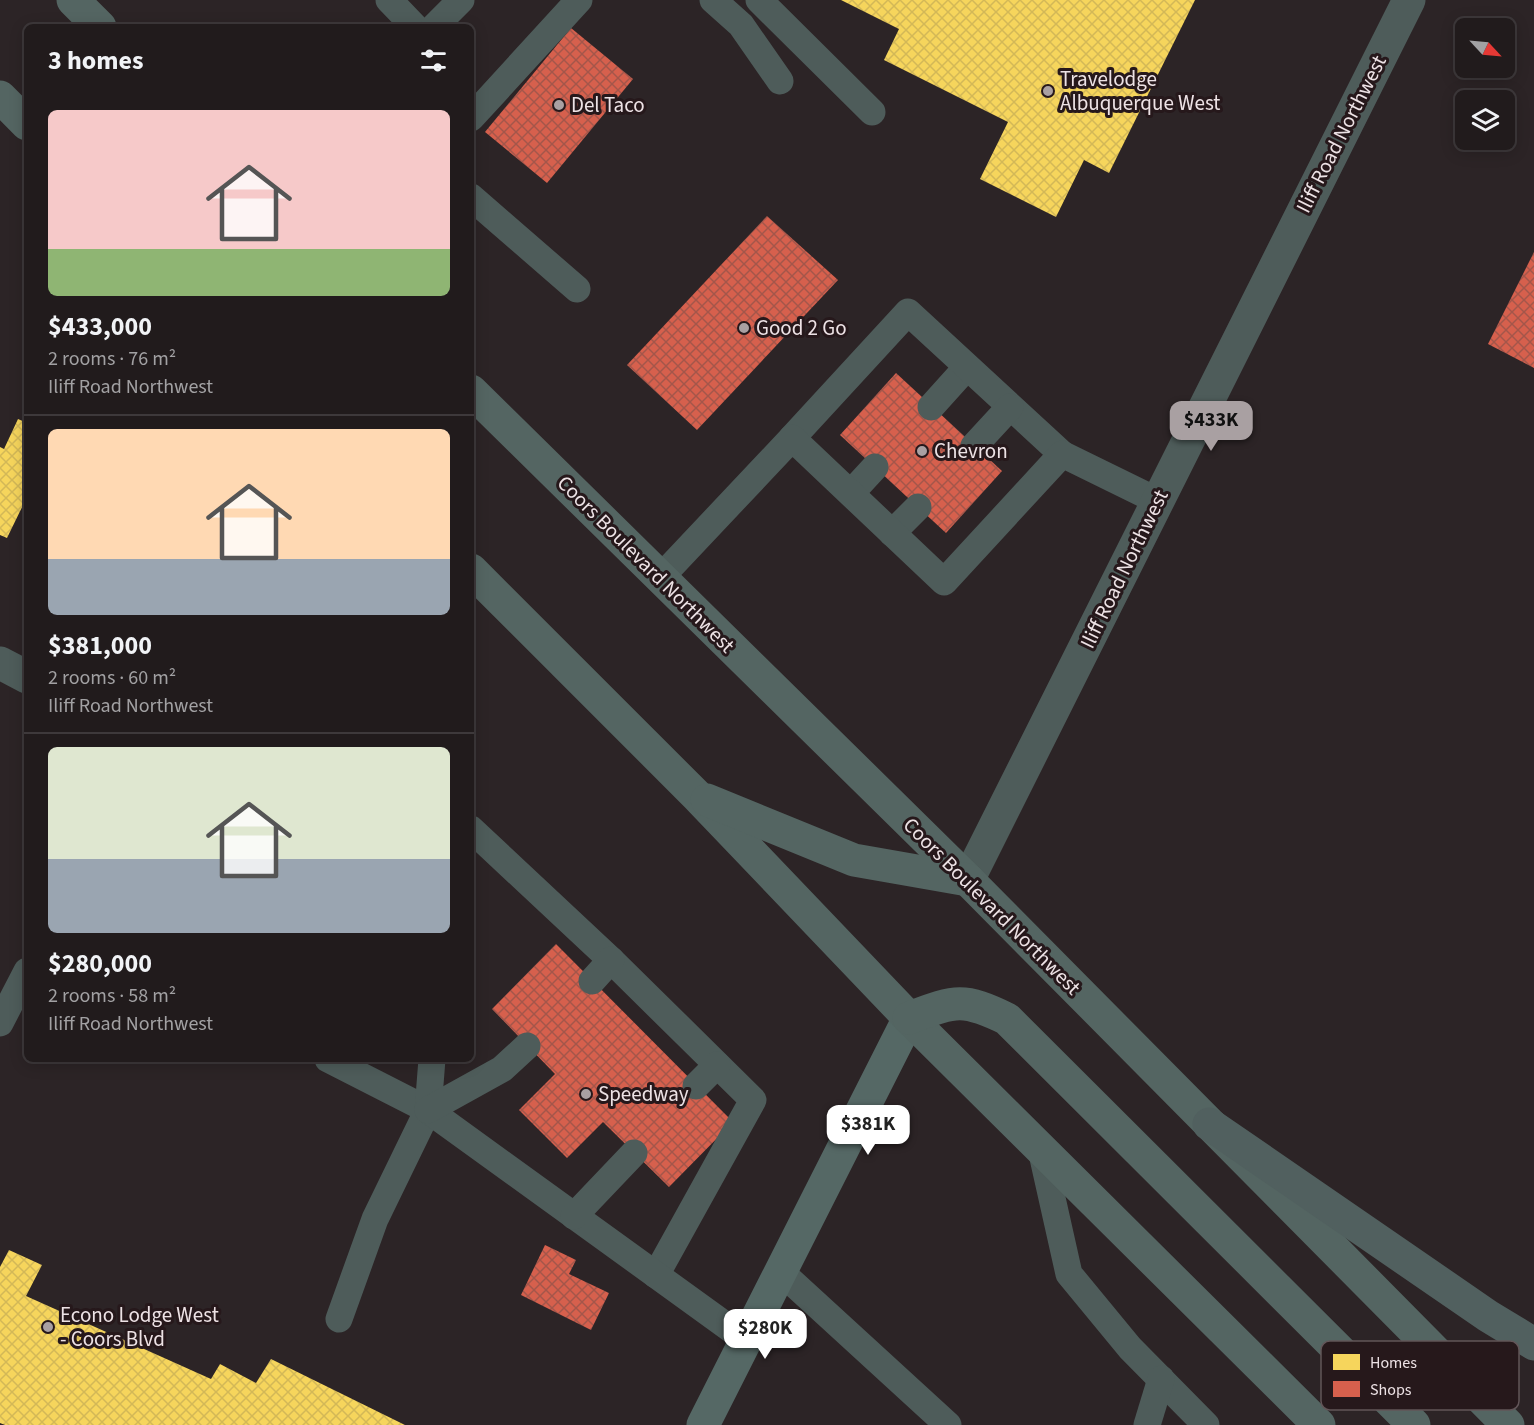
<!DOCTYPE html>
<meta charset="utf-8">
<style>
body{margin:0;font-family:"Source Sans 3",sans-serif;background:#2d2829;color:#f1f3f6;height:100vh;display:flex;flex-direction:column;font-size:22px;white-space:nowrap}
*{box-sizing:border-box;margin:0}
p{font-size:20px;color:#a2a1a3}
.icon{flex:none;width:33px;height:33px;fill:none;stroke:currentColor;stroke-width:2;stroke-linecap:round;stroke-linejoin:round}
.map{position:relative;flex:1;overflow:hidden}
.side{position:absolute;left:24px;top:24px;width:450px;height:1038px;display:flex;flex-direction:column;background:#211b1c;border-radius:9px;box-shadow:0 3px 15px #0003,0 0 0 2px #3e393b}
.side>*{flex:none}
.needle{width:39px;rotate:116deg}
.buttons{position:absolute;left:1455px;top:18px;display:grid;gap:12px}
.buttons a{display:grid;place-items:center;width:60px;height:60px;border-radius:9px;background:#211b1c;box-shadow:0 3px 15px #0003,0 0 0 2px #3e393b;font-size:30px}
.price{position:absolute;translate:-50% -51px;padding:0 14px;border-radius:12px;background:#fff;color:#222;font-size:20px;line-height:39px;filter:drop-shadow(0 2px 3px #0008)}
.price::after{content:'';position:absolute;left:50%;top:36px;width:18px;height:14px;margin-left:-9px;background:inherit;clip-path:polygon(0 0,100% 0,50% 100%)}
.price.selected{background:#a9a0a2;color:#111}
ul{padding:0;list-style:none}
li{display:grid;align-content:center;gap:12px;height:318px;padding:0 24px}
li+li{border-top:2px solid #3e393b}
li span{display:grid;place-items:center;height:186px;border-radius:9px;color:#555}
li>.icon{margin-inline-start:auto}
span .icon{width:108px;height:108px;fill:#fffc;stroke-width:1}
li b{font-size:26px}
h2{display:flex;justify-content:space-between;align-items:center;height:72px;padding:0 24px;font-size:26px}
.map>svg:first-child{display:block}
.homes{fill:url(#homes-cross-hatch)}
.shops{fill:url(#shops-cross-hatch)}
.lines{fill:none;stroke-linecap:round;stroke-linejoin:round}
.service{stroke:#4e5c5a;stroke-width:27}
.minor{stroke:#4e5c5a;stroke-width:33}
.tertiary{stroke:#4e5c5a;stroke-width:33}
.secondary{stroke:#556865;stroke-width:33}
.primary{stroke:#546562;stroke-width:33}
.motorway{stroke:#51605f;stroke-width:33}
.poi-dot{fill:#a9a0a2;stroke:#26181b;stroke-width:2}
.labels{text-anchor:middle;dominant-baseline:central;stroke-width:6;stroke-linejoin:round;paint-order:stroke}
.poi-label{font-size:21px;fill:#ede2e5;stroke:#26181b;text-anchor:start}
.street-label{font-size:21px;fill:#ede2e5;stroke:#26181b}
.key{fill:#26181b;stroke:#625558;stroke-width:1.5}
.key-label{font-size:16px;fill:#ede2e5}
</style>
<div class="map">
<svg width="1534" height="1425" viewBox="0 0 1534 1425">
<defs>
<pattern id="homes-cross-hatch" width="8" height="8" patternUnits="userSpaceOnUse" patternTransform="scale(1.5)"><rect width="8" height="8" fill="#f6d55c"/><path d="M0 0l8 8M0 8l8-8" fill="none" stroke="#d3b857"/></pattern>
<pattern id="shops-cross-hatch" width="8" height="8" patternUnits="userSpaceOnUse" patternTransform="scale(1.5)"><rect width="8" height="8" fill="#d6604d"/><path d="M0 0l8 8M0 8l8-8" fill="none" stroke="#a4564a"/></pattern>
</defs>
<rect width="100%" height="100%" fill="#2c2426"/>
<g class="homes">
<path d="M841,0H1195L1109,173L1084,160L1056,217L980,179L1008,122L884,60L899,29Z"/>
<path d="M18,419L27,423V497L7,538L0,535V447L4,449Z"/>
<path d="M9,1250L42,1265L26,1296L211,1379L220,1364L256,1383L271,1359L405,1425H5L0,1423V1267Z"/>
</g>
<g class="shops">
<path d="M571,28L633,79L547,183L485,132Z"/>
<path d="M767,216L838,280L697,430L627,365Z"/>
<path d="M1534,252V368L1488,344Z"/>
<path d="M896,373L1002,471L946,533L840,435Z"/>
<path d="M556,944L733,1122L669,1187L603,1122L567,1158L519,1110L555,1074L492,1009Z"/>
<path d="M545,1245L576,1260L569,1274L609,1293L591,1330L521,1295Z"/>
</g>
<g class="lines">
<g class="service">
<path d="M389,0L415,27"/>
<path d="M713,0L741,25L780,81"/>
<path d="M759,0L872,112"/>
<path d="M434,27L461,0"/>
<path d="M471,118L579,0"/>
<path d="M471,197L577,289"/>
<path d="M931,407L967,367"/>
<path d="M792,438L908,312L1062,454"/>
<path d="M974,446L1010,407"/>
<path d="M851,493L875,467"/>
<path d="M892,533L918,507"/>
<path d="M660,578L792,438L944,582L1062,454L1158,501"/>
<path d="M471,829L611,960L753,1100L656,1275"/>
<path d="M592,981L611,960"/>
<path d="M0,1023L27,971"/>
<path d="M328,1059L428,1110L375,1219L339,1319"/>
<path d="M432,1059L428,1110L746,1340"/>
<path d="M696,1086L717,1065"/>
<path d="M428,1110L502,1069L527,1046"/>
<path d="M1041,1149L1069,1274L1130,1348L1206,1425"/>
<path d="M574,1216L634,1153"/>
<path d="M781,1272L948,1425"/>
<path d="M1147,1425L1161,1379"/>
</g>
<path class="minor" d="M0,663L27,677"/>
<path class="tertiary" d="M968,880L1409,0"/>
<path class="secondary" d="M703,1425L909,1018"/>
<g class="primary">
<path d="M73,0L100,27"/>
<path d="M0,97L27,124"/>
<path d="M471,391L968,880L1508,1425"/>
<path d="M471,570L697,796L909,1018L1319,1425"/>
<path d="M707,800L854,860L968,880"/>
<path d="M909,1018C955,1001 962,997 1007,1019L1414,1425"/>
</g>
<path class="motorway" d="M1209,1124L1488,1316L1534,1344"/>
</g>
<g class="poi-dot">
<circle cx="1048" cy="91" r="6"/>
<circle cx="559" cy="105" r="6"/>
<circle cx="744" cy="328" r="6"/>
<circle cx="922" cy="451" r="6"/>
<circle cx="586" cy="1094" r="6"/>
<circle cx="48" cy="1327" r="6"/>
</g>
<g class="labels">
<g class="poi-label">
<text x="1060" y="79">Travelodge<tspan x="1060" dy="24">Albuquerque West</tspan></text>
<text x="571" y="105">Del Taco</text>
<text x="756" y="328">Good 2 Go</text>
<text x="934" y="451">Chevron</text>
<text x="598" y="1094">Speedway</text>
<text x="60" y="1315">Econo Lodge West<tspan x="60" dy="24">- Coors Blvd</tspan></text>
</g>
<g class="street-label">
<text transform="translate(1341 134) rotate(-63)">Iliff Road Northwest</text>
<text transform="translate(646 564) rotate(45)">Coors Boulevard Northwest</text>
<text transform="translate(1124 569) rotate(-64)">Iliff Road Northwest</text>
<text transform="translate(992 906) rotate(45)">Coors Boulevard Northwest</text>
</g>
</g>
<rect x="1321" y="1341" width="198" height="69" rx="9" class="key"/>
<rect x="1333" y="1354" width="27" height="16" fill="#f6d55c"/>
<rect x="1333" y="1381" width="27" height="16" fill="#d6604d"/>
<g class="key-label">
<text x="1370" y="1368">Homes</text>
<text x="1370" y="1395">Shops</text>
</g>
</svg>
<div class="buttons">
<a><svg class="needle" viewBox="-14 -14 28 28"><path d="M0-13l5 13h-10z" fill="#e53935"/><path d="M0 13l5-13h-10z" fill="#a2a1a3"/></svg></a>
<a><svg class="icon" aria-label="layers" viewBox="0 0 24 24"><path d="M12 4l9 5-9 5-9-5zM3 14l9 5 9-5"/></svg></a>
</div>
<b class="price selected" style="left:1211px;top:452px">$433K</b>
<b class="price" style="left:868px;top:1156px">$381K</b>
<b class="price" style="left:765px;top:1360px">$280K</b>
<section class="side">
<h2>3 homes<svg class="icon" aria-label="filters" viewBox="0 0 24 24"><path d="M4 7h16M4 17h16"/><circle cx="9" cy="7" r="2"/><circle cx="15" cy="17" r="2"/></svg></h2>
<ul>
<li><span style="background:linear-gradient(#f6c9c9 75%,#8fb573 0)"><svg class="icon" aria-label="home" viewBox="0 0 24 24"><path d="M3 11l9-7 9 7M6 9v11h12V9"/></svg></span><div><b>$433,000</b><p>2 rooms · 76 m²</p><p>Iliff Road Northwest</p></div></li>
<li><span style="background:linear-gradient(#ffd9b3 70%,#9aa5b1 0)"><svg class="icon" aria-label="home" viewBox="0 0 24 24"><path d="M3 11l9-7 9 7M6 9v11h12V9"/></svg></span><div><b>$381,000</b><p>2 rooms · 60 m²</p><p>Iliff Road Northwest</p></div></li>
<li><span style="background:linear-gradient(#dfe7d0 60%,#9aa5b1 0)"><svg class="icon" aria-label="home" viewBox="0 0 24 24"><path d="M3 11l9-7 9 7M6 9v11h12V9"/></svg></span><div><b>$280,000</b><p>2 rooms · 58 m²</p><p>Iliff Road Northwest</p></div></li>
</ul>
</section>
</div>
